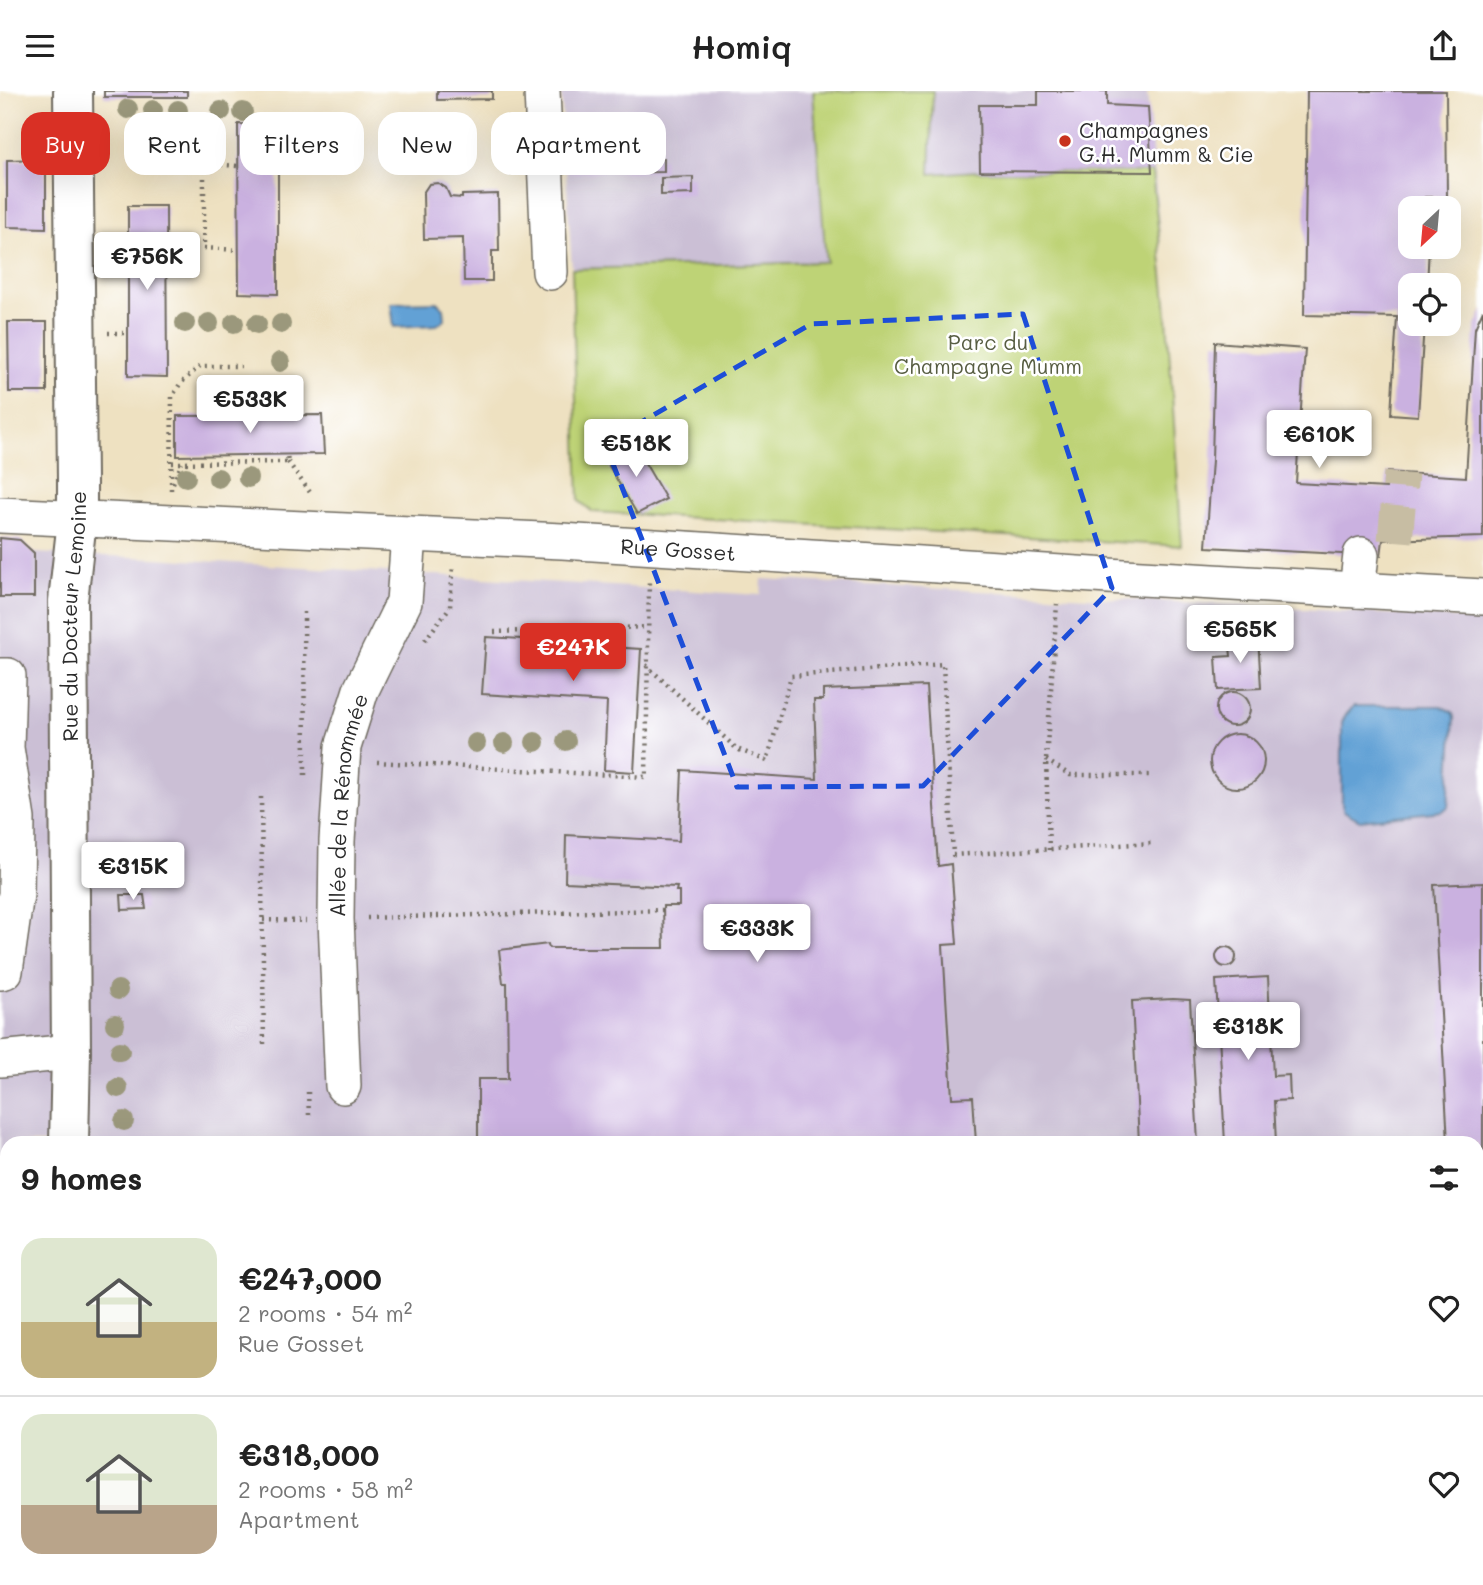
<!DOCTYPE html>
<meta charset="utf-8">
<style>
body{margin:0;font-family:Mali,sans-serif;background:#f2f2f2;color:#222;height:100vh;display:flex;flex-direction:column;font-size:26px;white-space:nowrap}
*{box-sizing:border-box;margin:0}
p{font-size:23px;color:#767676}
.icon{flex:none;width:38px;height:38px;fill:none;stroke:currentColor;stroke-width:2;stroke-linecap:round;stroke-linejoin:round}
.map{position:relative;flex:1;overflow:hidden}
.side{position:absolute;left:0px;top:1045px;width:1484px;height:450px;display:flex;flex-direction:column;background:#fff;border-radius:21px 21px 0 0;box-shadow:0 7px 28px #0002}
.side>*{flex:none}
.guide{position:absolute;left:21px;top:21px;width:700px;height:63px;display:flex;gap:14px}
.needle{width:46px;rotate:206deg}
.fabs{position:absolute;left:1398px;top:105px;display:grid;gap:14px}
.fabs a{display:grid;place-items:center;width:63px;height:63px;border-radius:14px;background:#fff;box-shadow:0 7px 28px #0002;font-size:35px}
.price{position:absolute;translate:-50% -60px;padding:0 16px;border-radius:7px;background:#fff;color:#222;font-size:23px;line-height:46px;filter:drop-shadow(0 2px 4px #0008)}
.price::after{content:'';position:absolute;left:50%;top:42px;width:21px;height:16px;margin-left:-10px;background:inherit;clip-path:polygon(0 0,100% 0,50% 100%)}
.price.on{background:#d93025;color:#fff}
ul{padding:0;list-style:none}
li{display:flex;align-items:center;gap:21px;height:175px;padding:0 21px}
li+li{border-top:2px solid #e0e0e0}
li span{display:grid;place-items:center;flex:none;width:196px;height:140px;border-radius:21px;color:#555}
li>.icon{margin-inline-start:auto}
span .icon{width:84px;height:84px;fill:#fffc;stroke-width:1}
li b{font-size:30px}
h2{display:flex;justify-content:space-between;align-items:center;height:84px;padding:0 21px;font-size:30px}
.pill{padding:0 24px;border-radius:21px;background:#fff;box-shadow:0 7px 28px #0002;font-size:24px;line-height:63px}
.pill.on{background:#d93025;color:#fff}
header{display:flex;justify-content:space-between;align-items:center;height:91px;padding:0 21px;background:#fff;font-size:32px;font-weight:600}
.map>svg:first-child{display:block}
.industrial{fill:#cbbfd5;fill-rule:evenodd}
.green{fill:#bed376;stroke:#747f50;stroke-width:2}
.water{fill:#62a1d5;stroke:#466680;stroke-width:2}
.building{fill:#cab1e0}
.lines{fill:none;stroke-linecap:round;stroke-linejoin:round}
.minor-tunnel{stroke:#c7bda3;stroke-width:35;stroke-dasharray:35 18;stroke-linecap:butt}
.minor-casing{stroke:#6f6b60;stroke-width:38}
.major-casing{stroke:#6f6b60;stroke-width:42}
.path{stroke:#6f6b60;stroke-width:4.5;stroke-dasharray:2 5;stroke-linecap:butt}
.minor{stroke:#fff;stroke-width:35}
.major{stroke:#fff;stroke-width:38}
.tree{fill:#9b987b}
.marked{fill:none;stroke:#1d4ed8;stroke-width:5;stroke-dasharray:14 9;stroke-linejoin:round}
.poi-dot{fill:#c8321e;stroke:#fff;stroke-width:2.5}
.labels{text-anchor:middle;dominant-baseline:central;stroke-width:5;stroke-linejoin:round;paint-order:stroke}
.poi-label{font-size:21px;fill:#2b2b2b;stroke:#fff;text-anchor:start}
.park-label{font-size:21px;fill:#575d42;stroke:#fff}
.street-label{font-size:21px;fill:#2b2b2b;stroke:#fff}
</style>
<header><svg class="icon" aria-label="menu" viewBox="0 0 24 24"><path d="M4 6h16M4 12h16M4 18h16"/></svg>Homiq<svg class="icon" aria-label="share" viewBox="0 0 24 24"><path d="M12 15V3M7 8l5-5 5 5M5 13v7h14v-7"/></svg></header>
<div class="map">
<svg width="1483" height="1494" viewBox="0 0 1483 1494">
<rect width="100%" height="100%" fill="#fff"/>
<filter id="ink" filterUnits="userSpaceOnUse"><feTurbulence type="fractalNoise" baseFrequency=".0143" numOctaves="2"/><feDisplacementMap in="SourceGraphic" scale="14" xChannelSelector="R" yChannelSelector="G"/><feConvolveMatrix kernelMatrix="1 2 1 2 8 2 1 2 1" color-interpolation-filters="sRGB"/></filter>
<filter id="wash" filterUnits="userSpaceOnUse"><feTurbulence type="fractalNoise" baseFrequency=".00686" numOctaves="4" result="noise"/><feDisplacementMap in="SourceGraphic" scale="28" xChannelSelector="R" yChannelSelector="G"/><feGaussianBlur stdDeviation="1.57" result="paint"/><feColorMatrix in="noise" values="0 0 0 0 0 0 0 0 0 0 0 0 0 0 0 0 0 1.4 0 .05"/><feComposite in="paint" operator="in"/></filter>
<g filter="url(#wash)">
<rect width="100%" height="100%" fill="#eee1c1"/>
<g class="industrial">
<path d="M561,0H1147L1166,211L1182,455L593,421L579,409L572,178Z"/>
<path d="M0,447L20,449L34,462L154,467L761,504L762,488L1483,528V1494H0ZM7,1052H1477V1488H7Z"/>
</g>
<path class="green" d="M813,0H933L930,83L980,80L1152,81L1166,211L1182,455L593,421L579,410L572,178L826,171Z"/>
<g class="water">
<path d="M437,211L444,217L445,228L437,234L394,236L391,212Z"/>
<path d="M1354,615H1441L1452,621L1454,626L1448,716L1442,720L1360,729L1344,720L1342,714V632L1345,625Z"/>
</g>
<g id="blocks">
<g class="building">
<rect x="104" y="0" width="83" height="6"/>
<path d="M437,0H492V8L437,9Z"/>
<path d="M1038,0H1107V14L1148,16L1152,81L980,80L979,14H1038Z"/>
<path d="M1307,0H1446L1447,106H1425L1424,112H1432V117H1410V156H1429L1427,194H1410V233H1424L1418,325L1391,323L1397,226L1304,224Z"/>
<path d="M238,33L278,34V203L239,202Z"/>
<path d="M567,57H591L590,66H617V70L664,67V81L568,82Z"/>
<path d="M46,68V137L7,136V69Z"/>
<path d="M693,86V103L661,104V87Z"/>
<path d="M438,92L446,97L450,106L462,107V104L498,103L499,160H492V190H464L463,147L424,148L423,102L429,93Z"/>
<path d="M128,115H166L167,286L128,285Z"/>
<path d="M1483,219V446L1383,449L1381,465L1206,456L1212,369L1215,251L1305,258L1296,392L1386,397L1387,381L1466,386L1475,237Z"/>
<path d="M8,231H47V301H9Z"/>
<path d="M322,324L324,363L177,365V325Z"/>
<path d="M634,353L666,408L637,423L606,370Z"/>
<path d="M0,447L20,449L34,462V506H0Z"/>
<path d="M1258,545L1261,597L1218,599L1216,566L1231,565L1229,547Z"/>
<path d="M486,546L611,553L610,556L641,558L634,681L604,679L607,611L482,603Z"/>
<path d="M926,595L938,775L951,773L957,853L943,854L952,1007L973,1006L976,1052H478V988H508L507,892H503L499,859L548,853L549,857H664L663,815H679V800H676L677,796L565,791L566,744L679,750L682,679L817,688L814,609H823V599Z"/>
<circle cx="1233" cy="618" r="17"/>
<circle cx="1237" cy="670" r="27"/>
<path d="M1483,792V1217H1477V1052H1448L1434,794Z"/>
<path d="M121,804H144L146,818L122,819Z"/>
<circle cx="1226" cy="866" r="10"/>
<path d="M1268,886L1273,985L1289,984L1290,1009L1274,1010L1276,1052H1225L1216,889Z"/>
<path d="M1173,908L1190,909L1198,1052H1139L1132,910Z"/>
<path d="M7,1154V1414L0,1415V1156Z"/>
<path d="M610,1488H798V1494H611Z"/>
<path d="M844,1488H896L897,1494H845Z"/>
<path d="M970,1488H1243L1244,1494H970Z"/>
</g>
</g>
</g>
<g filter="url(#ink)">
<use href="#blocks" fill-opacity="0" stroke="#6f6b60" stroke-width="2"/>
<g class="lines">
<path class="minor-tunnel" d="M1395,450L1401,382"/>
<g class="minor-casing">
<g id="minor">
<path d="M542,0L550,181"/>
<path id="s1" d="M0,424L562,450L1124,486L1483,506"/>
<path d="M1357,499L1361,464"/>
<path d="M0,585H8L6,657L17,728L16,803L5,880L0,881"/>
<path d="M0,968L71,961"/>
<path id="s2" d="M343,995L336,828L337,750L343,656L361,599L404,511L409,444"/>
<path d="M0,1092L7,1091"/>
<path d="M1477,1348H1483"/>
<path d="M817,1488L818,1494"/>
</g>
</g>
<g class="major-casing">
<g id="major">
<path id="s3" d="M69,1052L71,961L68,510L77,429V389L73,0"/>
<path d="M182,1488L183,1494"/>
<path d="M65,1494L66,1488"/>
</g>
</g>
<g class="path">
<path d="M186,71L238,75"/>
<path d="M204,73V157L239,159"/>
<path d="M108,158L128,157"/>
<path d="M108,242H128"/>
<path d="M288,371L312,404"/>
<path d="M172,372L288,371L287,364"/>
<path d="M173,392L182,372"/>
<path d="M171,399L172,306L180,293L200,275H241"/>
<path d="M304,521L305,684"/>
<path d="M494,541L647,536"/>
<path d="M425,549L450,516L453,475"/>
<path d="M646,574L737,658L767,670L791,585L943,573L953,764L1152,752"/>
<path d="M1046,669L1070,684H1153"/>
<path d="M377,671L646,686L649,487"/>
<path d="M261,706L264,956"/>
<path d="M1049,759L1046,669L1057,513"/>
<path d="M367,827L663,819"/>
<path d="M263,829L306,830"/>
<path d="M308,1001L309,1024"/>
</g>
<use href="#minor" class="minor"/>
<use href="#major" class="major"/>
</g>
<g class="tree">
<circle cx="128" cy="18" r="10"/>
<circle cx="153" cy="19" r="10"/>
<circle cx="178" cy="19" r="10"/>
<circle cx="221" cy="20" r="10"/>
<circle cx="243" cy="21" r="10"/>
<circle cx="185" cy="232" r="10"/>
<circle cx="209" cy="232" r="10"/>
<circle cx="234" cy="232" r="10"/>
<circle cx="257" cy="233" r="10"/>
<circle cx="281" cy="233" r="10"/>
<circle cx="280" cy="271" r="10"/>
<circle cx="280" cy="312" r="10"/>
<circle cx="186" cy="386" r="10"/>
<circle cx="218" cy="387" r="10"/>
<circle cx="248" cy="387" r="10"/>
<circle cx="566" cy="650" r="10"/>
<circle cx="535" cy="651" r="10"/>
<circle cx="476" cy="652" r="10"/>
<circle cx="504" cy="652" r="10"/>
<circle cx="118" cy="899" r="10"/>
<circle cx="115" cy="933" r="10"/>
<circle cx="120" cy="960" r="10"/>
<circle cx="118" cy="997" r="10"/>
<circle cx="124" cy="1030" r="10"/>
</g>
</g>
<path class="marked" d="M1023,223L1112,497L923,695L737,696L605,352L811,233Z"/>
<circle class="poi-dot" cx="1065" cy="50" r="7"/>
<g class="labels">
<g class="poi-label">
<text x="1079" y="38">Champagnes<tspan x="1079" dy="24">G.H. Mumm &amp; Cie</tspan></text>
</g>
<g class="park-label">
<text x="988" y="250">Parc du<tspan x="988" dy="24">Champagne Mumm</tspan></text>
</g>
<g class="street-label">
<text stroke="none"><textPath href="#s1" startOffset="679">Rue Gosset</textPath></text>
<text stroke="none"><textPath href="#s3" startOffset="527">Rue du Docteur Lemoine</textPath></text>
<text stroke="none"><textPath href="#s2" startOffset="282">Allée de la Rénommée</textPath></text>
</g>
</g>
</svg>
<div class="fabs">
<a><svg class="needle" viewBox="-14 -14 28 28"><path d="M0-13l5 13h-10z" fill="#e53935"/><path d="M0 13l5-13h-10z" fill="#767676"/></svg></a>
<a><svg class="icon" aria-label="locate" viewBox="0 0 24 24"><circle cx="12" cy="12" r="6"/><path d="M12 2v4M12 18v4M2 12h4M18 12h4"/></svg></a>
</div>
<b class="price" style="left:147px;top:201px">€756K</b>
<b class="price" style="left:250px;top:344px">€533K</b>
<b class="price" style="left:1319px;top:379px">€610K</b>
<b class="price" style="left:636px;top:388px">€518K</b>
<b class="price" style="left:1240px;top:574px">€565K</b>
<b class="price on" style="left:573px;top:592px">€247K</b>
<b class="price" style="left:133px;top:811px">€315K</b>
<b class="price" style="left:757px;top:873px">€333K</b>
<b class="price" style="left:1248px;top:971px">€318K</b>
<div class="guide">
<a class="pill on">Buy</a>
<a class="pill">Rent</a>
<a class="pill">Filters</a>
<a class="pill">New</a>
<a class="pill">Apartment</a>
</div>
<section class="side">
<h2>9 homes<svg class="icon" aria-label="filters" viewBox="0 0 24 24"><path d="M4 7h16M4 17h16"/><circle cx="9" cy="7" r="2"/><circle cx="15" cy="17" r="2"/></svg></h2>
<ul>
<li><span style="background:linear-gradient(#dfe7d0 60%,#c2b280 0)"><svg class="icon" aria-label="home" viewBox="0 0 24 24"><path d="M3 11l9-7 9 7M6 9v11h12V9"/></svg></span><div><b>€247,000</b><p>2 rooms · 54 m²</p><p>Rue Gosset</p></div><svg class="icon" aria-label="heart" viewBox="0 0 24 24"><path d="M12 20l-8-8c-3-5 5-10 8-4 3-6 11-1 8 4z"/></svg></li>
<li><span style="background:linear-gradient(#dfe7d0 65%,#b9a48a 0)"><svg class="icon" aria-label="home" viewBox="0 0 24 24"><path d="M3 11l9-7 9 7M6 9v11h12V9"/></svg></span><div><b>€318,000</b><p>2 rooms · 58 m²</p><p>Apartment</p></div><svg class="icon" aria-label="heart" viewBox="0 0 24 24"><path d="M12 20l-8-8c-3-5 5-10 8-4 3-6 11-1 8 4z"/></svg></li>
</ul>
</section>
</div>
